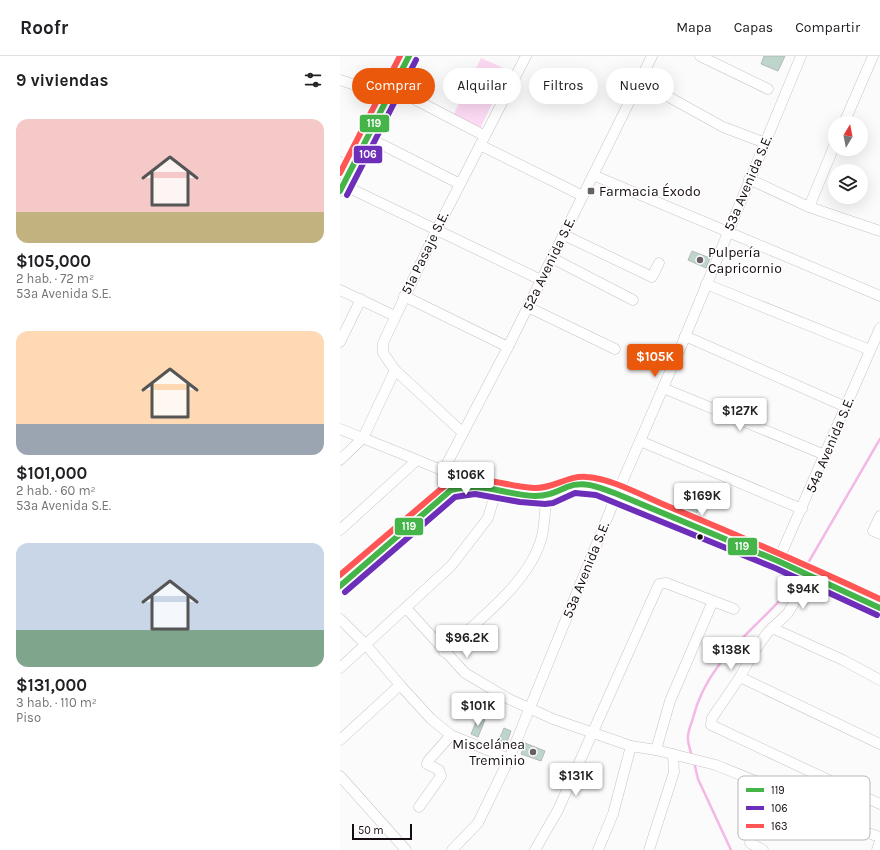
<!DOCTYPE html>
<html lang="es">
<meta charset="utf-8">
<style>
body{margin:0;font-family:Karla,sans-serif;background:#f2f2f2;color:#202124;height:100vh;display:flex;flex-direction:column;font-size:15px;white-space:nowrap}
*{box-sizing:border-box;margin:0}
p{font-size:13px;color:#757577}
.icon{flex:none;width:22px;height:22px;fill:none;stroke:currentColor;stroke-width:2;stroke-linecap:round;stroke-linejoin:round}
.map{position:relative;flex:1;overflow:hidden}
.details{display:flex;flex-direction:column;background:#fff;width:340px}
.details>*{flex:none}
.hud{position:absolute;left:12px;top:12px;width:380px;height:36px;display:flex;gap:8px}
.needle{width:26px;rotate:10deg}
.controls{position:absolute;left:488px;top:60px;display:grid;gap:8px}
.controls a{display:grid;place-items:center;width:40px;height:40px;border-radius:50%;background:#fff;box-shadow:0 4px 16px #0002;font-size:20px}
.scale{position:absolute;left:12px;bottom:10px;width:60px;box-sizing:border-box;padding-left:4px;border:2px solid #160d14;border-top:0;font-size:11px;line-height:14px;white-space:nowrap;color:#160d14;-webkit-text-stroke:3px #fff;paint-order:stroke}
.price{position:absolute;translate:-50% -34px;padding:0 9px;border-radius:4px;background:#fff;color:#222;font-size:13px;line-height:26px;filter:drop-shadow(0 1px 2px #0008)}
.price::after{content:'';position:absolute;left:50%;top:24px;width:12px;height:9px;margin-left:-6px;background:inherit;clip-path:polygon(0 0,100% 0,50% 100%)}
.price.selected{background:#ea580c;color:#fff}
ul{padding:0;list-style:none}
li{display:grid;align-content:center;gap:8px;height:212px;padding:0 16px}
li span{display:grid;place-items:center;height:124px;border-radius:12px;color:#555}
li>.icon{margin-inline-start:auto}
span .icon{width:72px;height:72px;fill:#fffc;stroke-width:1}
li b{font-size:17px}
h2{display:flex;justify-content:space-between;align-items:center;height:48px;padding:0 16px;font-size:17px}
.tag{padding:0 14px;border-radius:18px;background:#fff;box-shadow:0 4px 16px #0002;font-size:14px;line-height:36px}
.tag.selected{background:#ea580c;color:#fff}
header{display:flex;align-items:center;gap:24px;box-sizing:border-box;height:56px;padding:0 20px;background:#fff;border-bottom:1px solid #e0e0e0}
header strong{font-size:19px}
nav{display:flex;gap:22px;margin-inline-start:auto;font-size:14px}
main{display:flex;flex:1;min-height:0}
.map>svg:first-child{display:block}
.green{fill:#fddaf4}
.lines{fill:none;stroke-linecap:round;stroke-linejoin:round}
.stream{stroke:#f4b8e6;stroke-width:2.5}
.building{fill:#bed5cb;stroke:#b4bab7}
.minor-casing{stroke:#c9c3c7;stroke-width:11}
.minor{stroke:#fefefe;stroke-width:10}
.bus-1-casing{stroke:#fff;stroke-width:9}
.bus-2-casing{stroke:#fff;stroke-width:9}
.bus-3-casing{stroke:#fff;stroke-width:9}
.bus-1{stroke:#45b549;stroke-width:6}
.bus-2{stroke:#6d2fba;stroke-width:6}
.bus-3{stroke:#f55;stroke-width:6}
.poi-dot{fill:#666065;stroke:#fff;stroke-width:1.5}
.bus-dot{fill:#160d14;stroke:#fff;stroke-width:1.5}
.labels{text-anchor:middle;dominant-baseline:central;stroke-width:3;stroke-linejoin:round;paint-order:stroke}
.street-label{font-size:14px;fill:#160d14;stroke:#fff}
.poi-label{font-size:14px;fill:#160d14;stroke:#fff;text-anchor:start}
.key{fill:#fff;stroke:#b9b6b8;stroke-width:1}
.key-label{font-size:11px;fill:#160d14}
.line-badge{stroke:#fff;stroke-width:1.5}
.badge-label{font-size:11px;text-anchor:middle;font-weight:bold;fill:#fff}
</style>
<header>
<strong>Roofr</strong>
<nav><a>Mapa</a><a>Capas</a><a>Compartir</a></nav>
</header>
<main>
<section class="details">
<h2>9 viviendas<svg class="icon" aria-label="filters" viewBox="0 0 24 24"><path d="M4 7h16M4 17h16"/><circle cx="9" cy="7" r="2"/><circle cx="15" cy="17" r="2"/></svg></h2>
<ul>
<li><span style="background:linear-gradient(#f6c9c9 75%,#c2b280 0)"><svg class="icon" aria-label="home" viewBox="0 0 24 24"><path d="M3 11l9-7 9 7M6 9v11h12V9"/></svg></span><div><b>$105,000</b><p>2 hab. · 72 m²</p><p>53a Avenida S.E.</p></div></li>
<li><span style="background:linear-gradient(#ffd9b3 75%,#9aa5b1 0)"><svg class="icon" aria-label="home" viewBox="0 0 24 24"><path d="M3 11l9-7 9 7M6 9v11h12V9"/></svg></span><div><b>$101,000</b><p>2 hab. · 60 m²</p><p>53a Avenida S.E.</p></div></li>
<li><span style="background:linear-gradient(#c9d6e8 70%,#7fa58c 0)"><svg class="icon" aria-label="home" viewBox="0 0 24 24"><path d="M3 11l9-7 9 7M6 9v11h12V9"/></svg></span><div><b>$131,000</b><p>3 hab. · 110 m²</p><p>Piso</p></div></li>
</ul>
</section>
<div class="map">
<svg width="540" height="794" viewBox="0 0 540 794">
<rect width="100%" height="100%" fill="#fbfbfb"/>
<path class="green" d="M141,2L168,14L140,73L113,60Z"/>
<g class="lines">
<g class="stream">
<path d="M464,514L540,383"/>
<path d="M352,701C351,695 348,689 348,683C347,677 351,669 353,662C369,597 426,569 461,518"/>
<path d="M354,706L358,723L391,794"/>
</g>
</g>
<g class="building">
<path d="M424,0H445L438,15L421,8Z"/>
<path d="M352,195L370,202L366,212L348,204Z"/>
<path d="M352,442L361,446L355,461L346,458Z"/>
<path d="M138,661L145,664L138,681L131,678Z"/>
<path d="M164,672L171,675L166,689L158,686Z"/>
<path d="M185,687L205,695L201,705L181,698Z"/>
</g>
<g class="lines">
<g class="minor-casing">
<g id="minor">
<path d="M360,0L428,33"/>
<path d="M0,24L48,40"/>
<path d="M300,25L383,71L420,85"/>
<path d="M53,32L145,80"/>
<path d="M504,67L533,0"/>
<path d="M27,81L120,128"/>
<path d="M140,89L243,140"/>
<path d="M0,106L12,112"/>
<path d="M253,119L540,240"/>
<path d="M409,123L469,151L540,175"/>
<path d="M3,129L201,224"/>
<path d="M0,135L69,0"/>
<path d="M469,151L495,88"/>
<path d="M224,179L312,221L319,207"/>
<path d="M212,202L293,244"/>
<path d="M366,228L530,294"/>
<path d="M0,234L55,260"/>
<path d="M64,240L168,291"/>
<path d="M188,251L275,293"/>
<path d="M345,280L506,351"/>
<path d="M0,286L21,243"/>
<path d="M323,332L485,399"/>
<path d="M0,373C25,383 51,393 77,404C113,419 151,434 190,440C217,443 226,425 255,430L438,505L540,552"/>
<path d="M122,376L55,314L43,297V287L96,175L186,0"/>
<path d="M300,385L462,453"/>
<path d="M0,404L23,382L55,314"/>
<path d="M108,435L103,428V415L168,291L312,0"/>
<path d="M540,460L533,475L540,478"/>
<path d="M0,474L77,404"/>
<path d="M438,505L540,272"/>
<path d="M470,519L448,557L428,576L413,597L400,621L372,662L371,669L540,748"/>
<path d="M0,530L108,435L126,429H136"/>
<path d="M66,552L125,617L169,643L213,663L291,690L316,694L376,709L430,731L525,776L540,781"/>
<path d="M0,563L26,589L60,629L91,663L111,679L169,703"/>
<path d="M432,572L503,604L540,624"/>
<path d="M104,596C137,565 191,526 202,480C205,467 205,453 206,440"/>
<path d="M0,612L111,510L148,462L157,432"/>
<path d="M400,621L540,688"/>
<path d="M0,684L60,629"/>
<path d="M316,694L330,645L373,545"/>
<path d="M0,720L66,794"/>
<path d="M79,751L101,720L99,714L87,708L88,705L111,679"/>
<path d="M410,787L423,794"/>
<path d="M112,794L138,767L169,703L277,438L342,288L461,0"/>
<path d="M195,794L218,754L319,528L326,527L394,553"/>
<path d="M258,794L273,758L291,690"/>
<path d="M309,794L334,716L333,698"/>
<path d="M537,794L540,785"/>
</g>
</g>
<use href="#minor" class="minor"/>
<g class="bus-1-casing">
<g id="bus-1">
<path d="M0,135L69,0"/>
<path d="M0,530L111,434C145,425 163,439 195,440C208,440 215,436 227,431C244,424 261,432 277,438L438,505L540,552"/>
</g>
</g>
<g class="bus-2-casing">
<g id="bus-2">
<path d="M7,139L76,4"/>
<path d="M5,536L115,441L135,438L180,446L205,448L213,447L235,437L256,439L435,512L537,559"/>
</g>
</g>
<g class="bus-3-casing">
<g id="bus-3">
<path d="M0,117L60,0"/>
<path d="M0,519L108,427C141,417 162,430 194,432C214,433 227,419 247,421C274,423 306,442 332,452C402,481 471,511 540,543"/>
</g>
</g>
<use href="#bus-1" class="bus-1"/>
<use href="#bus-2" class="bus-2"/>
<use href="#bus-3" class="bus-3"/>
</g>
<g class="poi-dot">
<rect x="247" y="131" width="8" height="8" rx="2"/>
<circle cx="360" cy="204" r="4"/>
<circle cx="193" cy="696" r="4"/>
</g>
<circle class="bus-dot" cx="360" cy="481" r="3.5"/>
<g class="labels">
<g class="street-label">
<text transform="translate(408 127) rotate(-67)">53a Avenida S.E.</text>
<text transform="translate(85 197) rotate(-64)">51a Pasaje S.E.</text>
<text transform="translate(209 208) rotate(-64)">52a Avenida S.E.</text>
<text transform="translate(490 389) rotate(-67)">54a Avenida S.E.</text>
<text transform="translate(246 514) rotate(-68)">53a Avenida S.E.</text>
</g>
<g class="poi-label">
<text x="259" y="135">Farmacia Éxodo</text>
<text x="368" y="196">Pulpería<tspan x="368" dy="16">Capricornio</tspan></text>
<text x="185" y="688" text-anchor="end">Miscelánea<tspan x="185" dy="16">Treminio</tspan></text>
</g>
</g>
<rect x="398" y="720" width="132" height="64" rx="6" class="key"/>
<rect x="406" y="732" width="18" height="4" fill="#45b549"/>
<rect x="406" y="750" width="18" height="4" fill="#6d2fba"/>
<rect x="406" y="768" width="18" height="4" fill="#f55"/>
<g class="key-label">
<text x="431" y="738">119</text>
<text x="431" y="756">106</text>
<text x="431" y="774">163</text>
</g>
<g class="line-badge">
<rect x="19" y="58" width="31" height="19" rx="4" fill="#45b549"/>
<rect x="13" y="89" width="30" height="19" rx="4" fill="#6d2fba"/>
<rect x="54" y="461" width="30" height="19" rx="4" fill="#45b549"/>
<rect x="387" y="481" width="31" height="19" rx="4" fill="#45b549"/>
</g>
<g class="badge-label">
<text x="34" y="71">119</text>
<text x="28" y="102">106</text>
<text x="69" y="474">119</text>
<text x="402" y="494">119</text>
</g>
</svg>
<div class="controls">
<a><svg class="needle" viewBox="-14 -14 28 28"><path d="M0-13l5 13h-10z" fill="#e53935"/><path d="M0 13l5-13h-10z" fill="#757577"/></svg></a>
<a><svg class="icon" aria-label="layers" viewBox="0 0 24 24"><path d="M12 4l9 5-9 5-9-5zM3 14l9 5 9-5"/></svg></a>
</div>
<div class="scale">50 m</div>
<b class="price selected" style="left:315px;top:322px">$105K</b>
<b class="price" style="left:400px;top:376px">$127K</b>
<b class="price" style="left:126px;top:440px">$106K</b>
<b class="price" style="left:362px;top:461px">$169K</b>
<b class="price" style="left:463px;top:554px">$94K</b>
<b class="price" style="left:127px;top:603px">$96.2K</b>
<b class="price" style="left:391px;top:615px">$138K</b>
<b class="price" style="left:138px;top:671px">$101K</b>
<b class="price" style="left:236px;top:741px">$131K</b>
<div class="hud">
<a class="tag selected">Comprar</a>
<a class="tag">Alquilar</a>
<a class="tag">Filtros</a>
<a class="tag">Nuevo</a>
</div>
</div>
</main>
